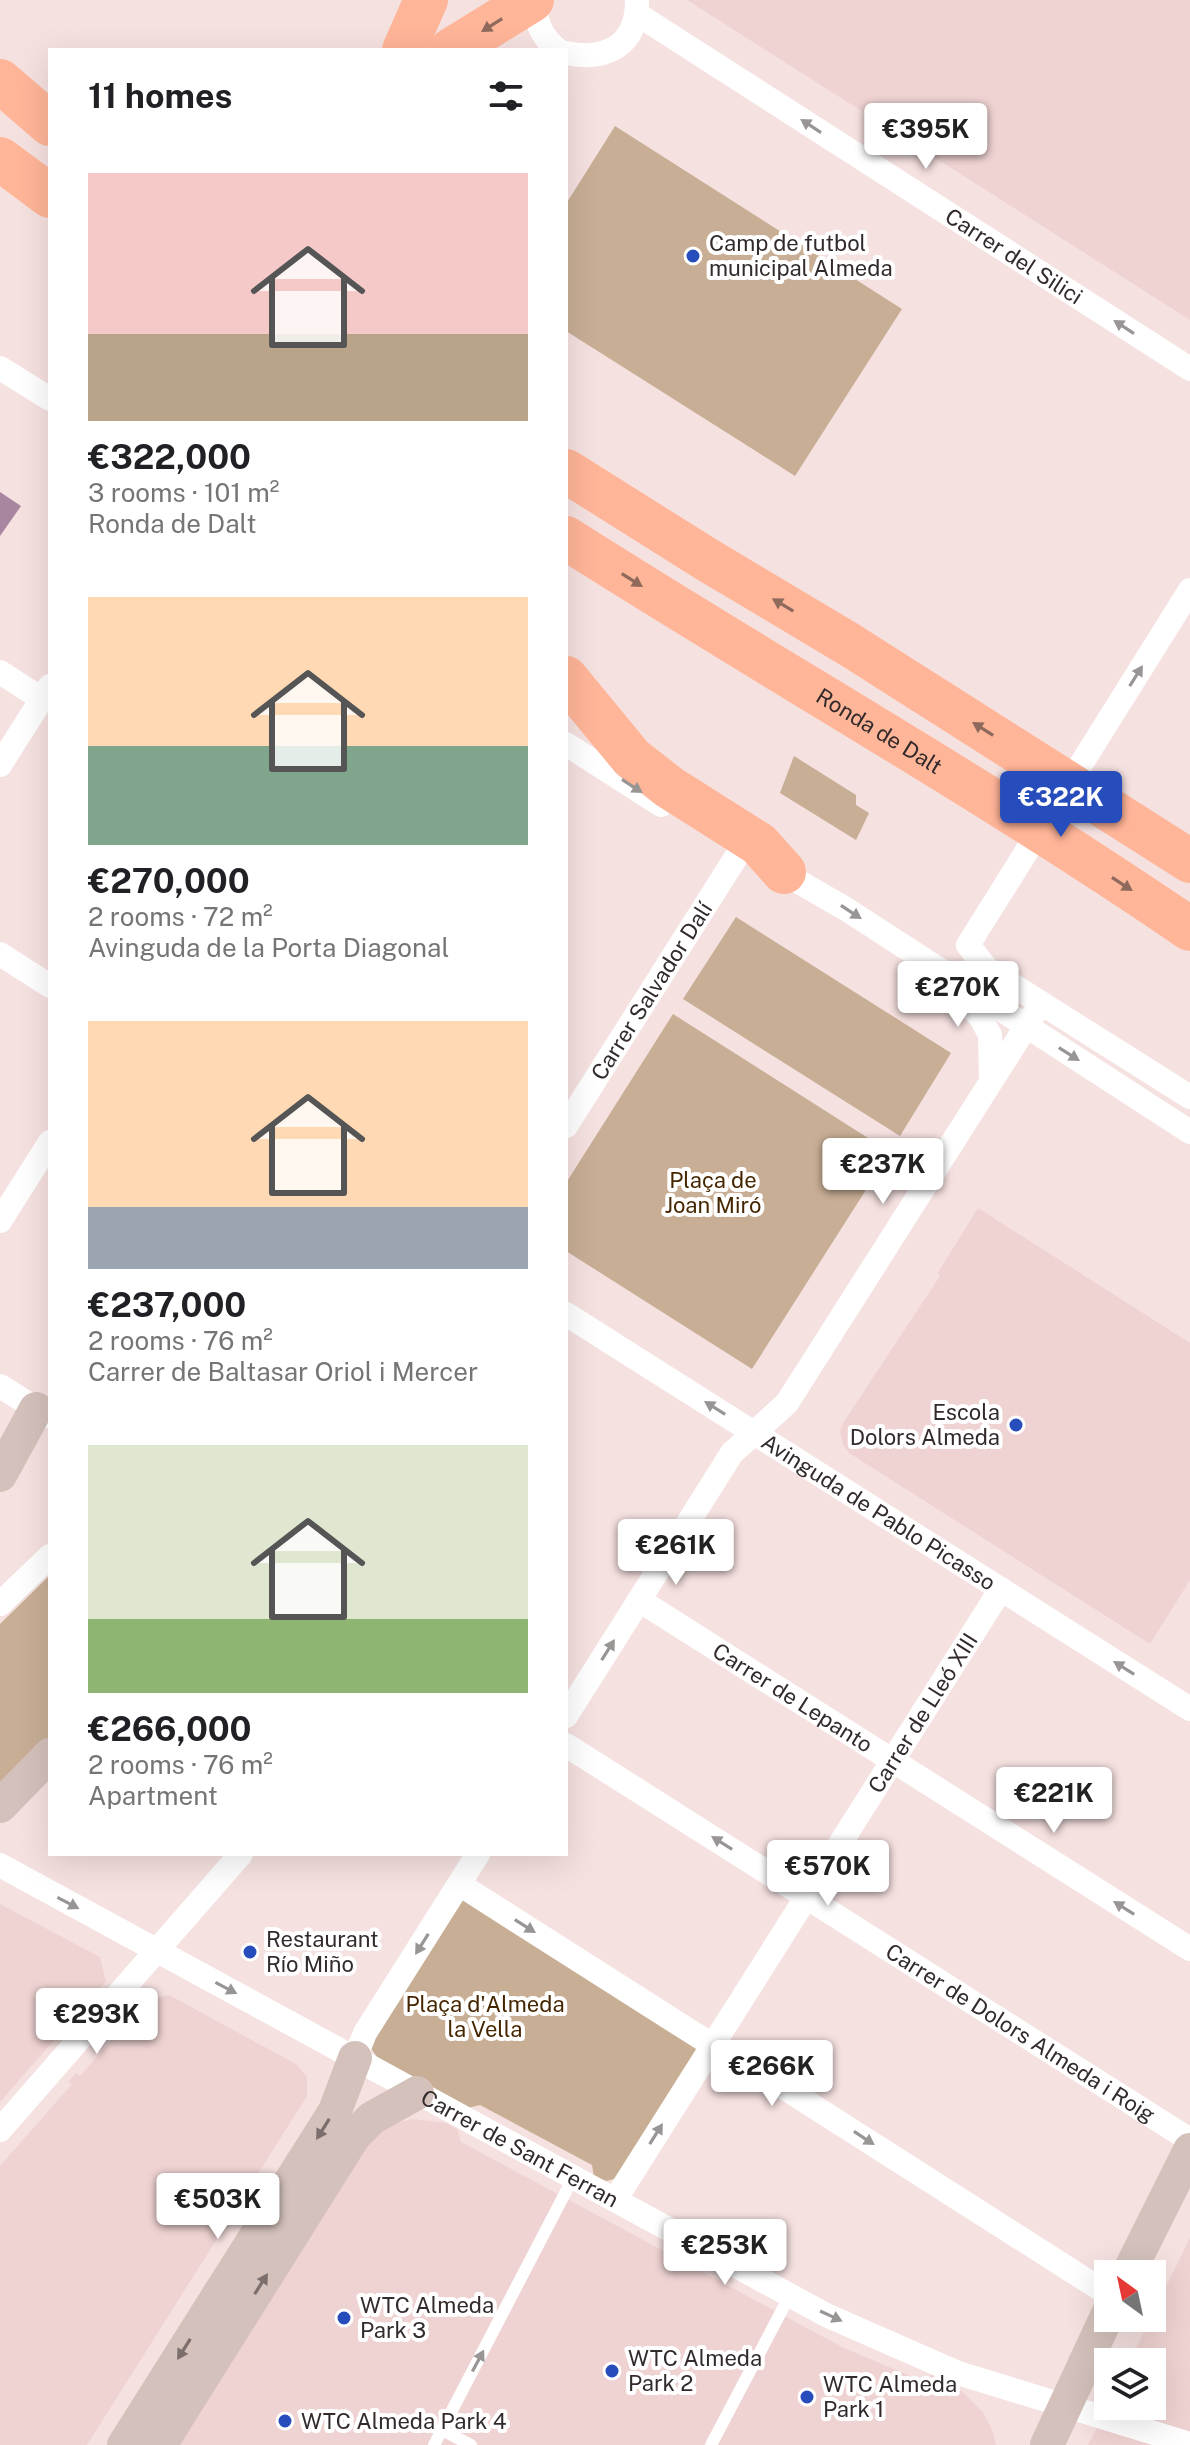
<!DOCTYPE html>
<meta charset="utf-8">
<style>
body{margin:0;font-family:"Public Sans",sans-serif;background:#f6f6f6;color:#202124;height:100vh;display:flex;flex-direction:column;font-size:30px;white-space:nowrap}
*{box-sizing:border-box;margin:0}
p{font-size:26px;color:#757577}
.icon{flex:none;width:44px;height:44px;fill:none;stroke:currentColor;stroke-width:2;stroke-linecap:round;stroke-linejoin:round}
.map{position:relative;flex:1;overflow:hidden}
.panel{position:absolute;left:48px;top:48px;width:520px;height:1808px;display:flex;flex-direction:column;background:#fff;border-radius:0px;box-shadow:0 8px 32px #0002}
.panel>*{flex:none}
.needle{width:52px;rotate:327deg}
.tools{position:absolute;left:1094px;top:2260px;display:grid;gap:16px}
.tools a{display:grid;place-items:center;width:72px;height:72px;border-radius:0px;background:#fff;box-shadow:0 8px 32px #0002;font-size:40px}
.price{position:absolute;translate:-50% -68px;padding:0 18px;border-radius:8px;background:#fff;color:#222;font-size:26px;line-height:52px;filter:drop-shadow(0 2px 4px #0008)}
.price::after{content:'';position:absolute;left:50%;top:48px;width:24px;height:18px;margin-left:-12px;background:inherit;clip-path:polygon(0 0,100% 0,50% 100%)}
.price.on{background:#274cbb;color:#fff}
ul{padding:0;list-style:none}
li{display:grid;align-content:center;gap:16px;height:424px;padding:0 40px}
li span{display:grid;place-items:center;height:248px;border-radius:0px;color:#555}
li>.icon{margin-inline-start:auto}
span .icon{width:144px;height:144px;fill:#fffc;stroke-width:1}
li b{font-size:34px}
h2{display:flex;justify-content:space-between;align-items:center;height:96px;padding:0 40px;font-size:34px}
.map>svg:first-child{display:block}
.built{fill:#efd3d2}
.green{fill:#c8ae95}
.water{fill:#a886a0}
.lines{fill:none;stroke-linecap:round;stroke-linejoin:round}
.lane{stroke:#fff;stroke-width:12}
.street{stroke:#fff;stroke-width:24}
.secondary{stroke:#d4c1bb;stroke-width:34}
.highway{stroke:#ffb598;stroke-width:44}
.oneway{fill:#8f695c}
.oneway2{fill:#999595}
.oneway3{fill:#7b6e6c}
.poi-dot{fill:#274cbb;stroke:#fff;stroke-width:3}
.labels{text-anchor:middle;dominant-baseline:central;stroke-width:8;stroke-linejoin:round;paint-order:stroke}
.poi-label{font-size:22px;fill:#332b2b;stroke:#fff;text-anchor:start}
.street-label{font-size:22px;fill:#332b2b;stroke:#fff}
.park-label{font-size:22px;fill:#462600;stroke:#fff}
</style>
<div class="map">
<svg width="1190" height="2445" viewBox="0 0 1190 2445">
<rect width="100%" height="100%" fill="#f5e1e0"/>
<g class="built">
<path d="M687,0H1190V320Z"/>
<path d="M978,1208L1190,1343V1580L1150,1644L849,1453L843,1445L840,1432L843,1423L940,1276L937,1274Z"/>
<path d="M0,1904L100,1957L106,1981L0,2102Z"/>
<path d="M169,1995L296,2064L307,2077V2096L87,2445H0V2166L72,2084L68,2082L76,2073L80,2076L146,2001Z"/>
<path d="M412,2119L446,2123L457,2129L461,2142L844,2348L920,2380L933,2374L954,2384L983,2412L992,2429L996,2445H175L359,2152L375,2134L399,2122Z"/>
<path d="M1190,2238V2445H1088L1108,2405L1152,2406V2362H1129Z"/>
</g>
<g class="green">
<path d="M615,126L902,309L795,476L566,331V204Z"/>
<path d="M794,756L856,795V805L869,813L856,840L780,793Z"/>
<path d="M736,917L951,1053L900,1136L683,999Z"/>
<path d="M673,1014L890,1152L752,1369L566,1251V1183Z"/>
<path d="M50,1575V1748L0,1798V1624Z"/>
<path d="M461,1898L701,2045L618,2178L606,2181L594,2177L592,2165L480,2105L468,2108L377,2057L370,2047Z"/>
</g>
<path class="water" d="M0,492L21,506L0,536Z"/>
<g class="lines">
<g class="lane">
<path d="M442,2430L471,2445"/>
<path d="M434,2445L573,2178"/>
<path d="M711,2445L790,2295"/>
</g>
<g class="street">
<path d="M536,0C534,20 542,38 558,50"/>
<path id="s1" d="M637,14L1190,369"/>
<path d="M566,53C606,61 637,46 637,1"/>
<path d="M0,368L50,399"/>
<path d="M1190,590L968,945L987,969L1190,1097"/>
<path d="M0,672L42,699"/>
<path d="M566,744L661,805"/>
<path d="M0,765L50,686"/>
<path d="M773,867L846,909L1190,1132"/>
<path d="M0,954L50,986"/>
<path d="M960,994L981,1018L990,1035L991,1079"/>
<path id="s2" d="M566,1126L738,854"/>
<path d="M0,1221L50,1142"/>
<path id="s3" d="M566,1314L1190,1709"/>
<path d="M0,1386L48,1416"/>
<path id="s4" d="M639,1600L1190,1949"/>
<path d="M0,1604L50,1556"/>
<path d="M566,1716L732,1453L787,1403L1041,1003"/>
<path id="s5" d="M566,1745L1190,2140"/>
<path id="s6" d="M0,1865L826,2315L958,2373L1190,2444"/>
<path d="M459,1884L701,2038L725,2050L1108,2294"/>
<path d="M355,2058L365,2033L478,1854"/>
<path d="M0,2130L241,1854"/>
<path id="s7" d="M615,2200L1001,1589"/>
</g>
<g class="secondary">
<path d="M0,1475L36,1409"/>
<path d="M0,1806L50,1755"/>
<path d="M1128,2274L1190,2150"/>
<path d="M124,2445L335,2111L355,2058"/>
<path d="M160,2445L354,2136L372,2118L417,2093"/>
<path d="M1047,2445L1108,2314"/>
</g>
<g class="highway">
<path d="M404,50L426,0"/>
<path d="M451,50L532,0"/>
<path d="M0,81L50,124"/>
<path d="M0,159L50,196"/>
<path d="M566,471L706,559L850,645L1190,861"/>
<path id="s8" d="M566,538C773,670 987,790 1190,929"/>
<path d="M566,678L632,758L669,787L759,844L784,872"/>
</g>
</g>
<defs><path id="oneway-solid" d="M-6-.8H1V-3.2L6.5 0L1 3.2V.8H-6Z" transform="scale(2)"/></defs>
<g class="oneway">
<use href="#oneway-solid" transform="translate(492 25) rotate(148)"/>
<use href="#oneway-solid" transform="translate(632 580) rotate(32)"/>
<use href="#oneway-solid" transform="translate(783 605) rotate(-149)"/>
<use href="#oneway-solid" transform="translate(983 729) rotate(-148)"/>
<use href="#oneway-solid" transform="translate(1122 884) rotate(33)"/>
</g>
<g class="oneway2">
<use href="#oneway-solid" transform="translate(811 126) rotate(-147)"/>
<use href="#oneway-solid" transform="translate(1124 327) rotate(-147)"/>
<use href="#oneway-solid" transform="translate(1136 676) rotate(-58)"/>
<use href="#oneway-solid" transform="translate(632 786) rotate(33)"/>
<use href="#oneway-solid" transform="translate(851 912) rotate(33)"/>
<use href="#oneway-solid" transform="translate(1069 1054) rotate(32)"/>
<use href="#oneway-solid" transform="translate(715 1408) rotate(-148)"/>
<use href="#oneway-solid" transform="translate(608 1650) rotate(-58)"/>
<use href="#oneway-solid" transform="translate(1124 1668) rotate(-148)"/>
<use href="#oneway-solid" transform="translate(722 1843) rotate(-148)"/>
<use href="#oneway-solid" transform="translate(68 1903) rotate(28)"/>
<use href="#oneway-solid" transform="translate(1124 1908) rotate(-148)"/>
<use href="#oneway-solid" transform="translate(525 1926) rotate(32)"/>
<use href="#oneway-solid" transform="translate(422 1944) rotate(122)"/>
<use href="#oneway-solid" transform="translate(226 1988) rotate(28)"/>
<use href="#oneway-solid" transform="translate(656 2134) rotate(-58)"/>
<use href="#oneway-solid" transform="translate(864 2138) rotate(33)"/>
<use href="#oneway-solid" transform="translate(831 2316) rotate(25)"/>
<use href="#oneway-solid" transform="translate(478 2361) rotate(-62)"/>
</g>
<g class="oneway3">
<use href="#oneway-solid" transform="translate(323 2129) rotate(122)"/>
<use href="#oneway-solid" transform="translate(261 2284) rotate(-58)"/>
<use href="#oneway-solid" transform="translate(184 2349) rotate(122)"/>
</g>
<g class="poi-dot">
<circle cx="693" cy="256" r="8"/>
<circle cx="1016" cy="1425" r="8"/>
<circle cx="250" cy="1952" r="8"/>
<circle cx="344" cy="2318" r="8"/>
<circle cx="612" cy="2371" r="8"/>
<circle cx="807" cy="2397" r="8"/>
<circle cx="285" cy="2421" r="8"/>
</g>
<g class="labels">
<g class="poi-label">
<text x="709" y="243">Camp de futbol<tspan x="709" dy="25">municipal Almeda</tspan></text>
<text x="1000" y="1412" text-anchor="end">Escola<tspan x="1000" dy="25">Dolors Almeda</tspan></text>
<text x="266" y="1939">Restaurant<tspan x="266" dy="25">Río Miño</tspan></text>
<text x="360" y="2305">WTC Almeda<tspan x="360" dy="25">Park 3</tspan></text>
<text x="628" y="2358">WTC Almeda<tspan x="628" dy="25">Park 2</tspan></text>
<text x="823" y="2384">WTC Almeda<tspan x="823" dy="25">Park 1</tspan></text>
<text x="301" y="2421">WTC Almeda Park 4</text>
</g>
<g class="street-label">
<text stroke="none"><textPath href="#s1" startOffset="448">Carrer del Silici</textPath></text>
<text stroke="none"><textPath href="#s8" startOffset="368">Ronda de Dalt</textPath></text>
<text stroke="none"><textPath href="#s2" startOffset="160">Carrer Salvador Dalí</textPath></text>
<text stroke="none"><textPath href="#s3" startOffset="370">Avinguda de Pablo Picasso</textPath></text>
<text stroke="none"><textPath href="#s4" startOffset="182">Carrer de Lepanto</textPath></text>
<text stroke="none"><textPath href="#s7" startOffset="576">Carrer de Lleó XIII</textPath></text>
<text stroke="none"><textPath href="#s5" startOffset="538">Carrer de Dolors Almeda i Roig</textPath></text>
<text stroke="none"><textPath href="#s6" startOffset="592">Carrer de Sant Ferran</textPath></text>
</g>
<g class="park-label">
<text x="713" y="1180">Plaça de<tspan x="713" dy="25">Joan Miró</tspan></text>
<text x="485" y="2004">Plaça d'Almeda<tspan x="485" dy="25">la Vella</tspan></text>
</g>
</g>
</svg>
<div class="tools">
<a><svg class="needle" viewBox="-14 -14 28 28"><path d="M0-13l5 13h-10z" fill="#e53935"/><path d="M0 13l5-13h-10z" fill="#757577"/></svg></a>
<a><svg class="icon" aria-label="layers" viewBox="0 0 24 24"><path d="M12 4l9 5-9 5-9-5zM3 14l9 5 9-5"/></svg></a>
</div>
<b class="price" style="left:926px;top:171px">€395K</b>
<b class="price on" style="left:1061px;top:839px">€322K</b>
<b class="price" style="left:958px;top:1029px">€270K</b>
<b class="price" style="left:883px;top:1206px">€237K</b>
<b class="price" style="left:676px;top:1587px">€261K</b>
<b class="price" style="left:1054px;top:1835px">€221K</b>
<b class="price" style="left:828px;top:1908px">€570K</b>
<b class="price" style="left:97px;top:2056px">€293K</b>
<b class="price" style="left:772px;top:2108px">€266K</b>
<b class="price" style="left:218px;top:2241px">€503K</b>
<b class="price" style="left:725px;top:2287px">€253K</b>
<section class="panel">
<h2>11 homes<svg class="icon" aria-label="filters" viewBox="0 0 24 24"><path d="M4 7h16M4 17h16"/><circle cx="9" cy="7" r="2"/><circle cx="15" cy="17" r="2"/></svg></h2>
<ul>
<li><span style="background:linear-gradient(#f6c9c9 65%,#b9a48a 0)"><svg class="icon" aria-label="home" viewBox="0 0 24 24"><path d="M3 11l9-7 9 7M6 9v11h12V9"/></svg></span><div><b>€322,000</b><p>3 rooms · 101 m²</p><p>Ronda de Dalt</p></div></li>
<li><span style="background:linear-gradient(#ffd9b3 60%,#7fa58c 0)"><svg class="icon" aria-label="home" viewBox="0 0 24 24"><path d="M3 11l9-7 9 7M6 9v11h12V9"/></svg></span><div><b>€270,000</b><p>2 rooms · 72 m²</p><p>Avinguda de la Porta Diagonal</p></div></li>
<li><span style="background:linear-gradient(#ffd9b3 75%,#9aa5b1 0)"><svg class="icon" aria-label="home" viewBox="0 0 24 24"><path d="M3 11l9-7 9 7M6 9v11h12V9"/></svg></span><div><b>€237,000</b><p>2 rooms · 76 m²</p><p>Carrer de Baltasar Oriol i Mercer</p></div></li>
<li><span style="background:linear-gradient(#dfe7d0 70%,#8fb573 0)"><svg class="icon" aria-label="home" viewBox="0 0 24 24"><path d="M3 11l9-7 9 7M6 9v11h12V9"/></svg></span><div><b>€266,000</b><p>2 rooms · 76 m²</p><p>Apartment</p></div></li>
</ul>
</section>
</div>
